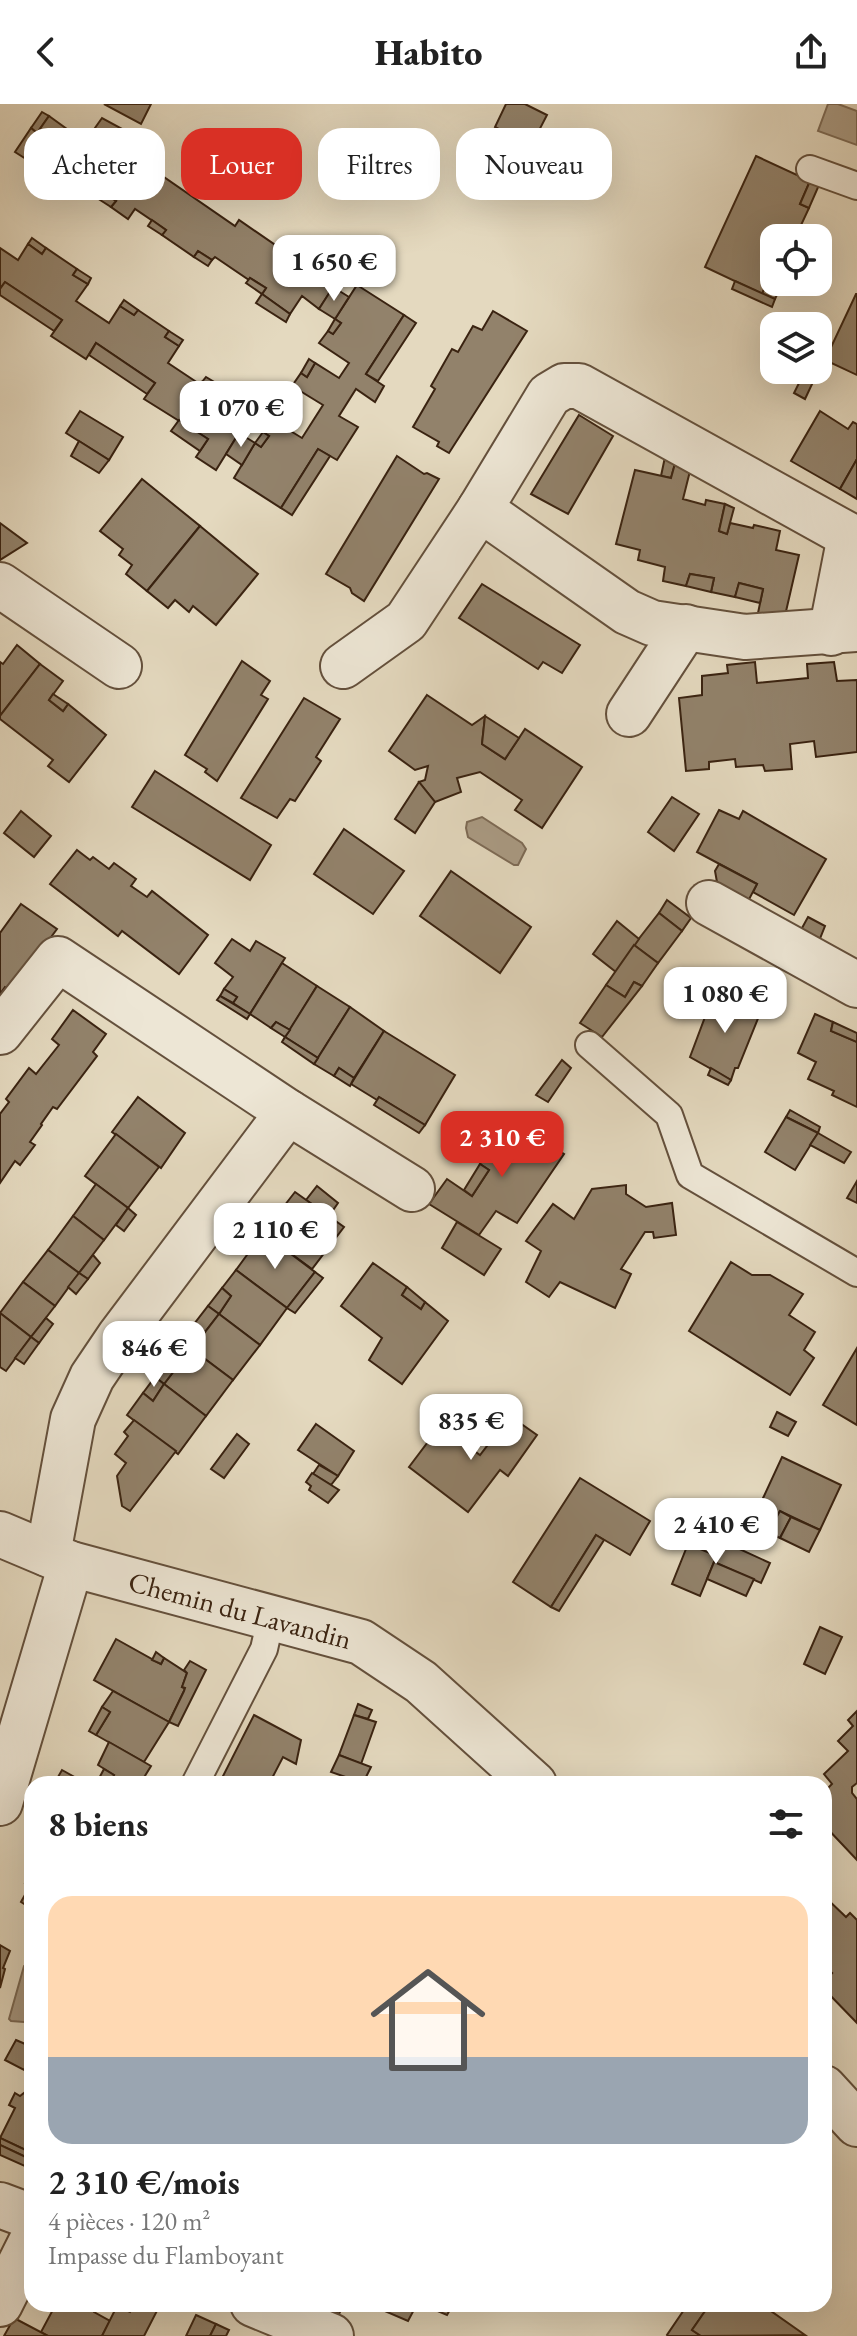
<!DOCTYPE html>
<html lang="fr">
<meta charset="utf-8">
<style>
body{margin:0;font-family:"EB Garamond",serif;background:#f6f6f6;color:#222;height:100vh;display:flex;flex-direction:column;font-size:30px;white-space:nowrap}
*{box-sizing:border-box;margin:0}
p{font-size:26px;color:#767676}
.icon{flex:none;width:44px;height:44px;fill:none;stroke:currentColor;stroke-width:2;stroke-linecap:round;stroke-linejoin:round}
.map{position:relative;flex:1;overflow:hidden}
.side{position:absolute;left:24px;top:1672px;width:808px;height:536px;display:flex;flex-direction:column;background:#fff;border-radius:24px;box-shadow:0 8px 32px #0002}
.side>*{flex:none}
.top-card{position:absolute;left:24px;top:24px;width:810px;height:72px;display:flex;gap:16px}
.fabs{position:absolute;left:760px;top:120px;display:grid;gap:16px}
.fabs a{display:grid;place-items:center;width:72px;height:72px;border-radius:16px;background:#fff;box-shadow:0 8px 32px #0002;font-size:40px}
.price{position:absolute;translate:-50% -68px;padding:0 18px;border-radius:16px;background:#fff;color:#222;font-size:26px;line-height:52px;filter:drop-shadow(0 2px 4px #0008)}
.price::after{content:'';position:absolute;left:50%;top:48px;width:24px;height:18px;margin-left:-12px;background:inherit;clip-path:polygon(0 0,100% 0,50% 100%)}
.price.active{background:#d93025;color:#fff}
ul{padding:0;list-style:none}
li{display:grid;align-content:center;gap:16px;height:424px;padding:0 24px}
li span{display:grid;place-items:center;height:248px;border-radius:24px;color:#555}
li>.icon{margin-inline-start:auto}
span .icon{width:144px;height:144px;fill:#fffc;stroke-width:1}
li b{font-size:34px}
h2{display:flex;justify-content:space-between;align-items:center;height:96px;padding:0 24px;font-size:34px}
.tag{padding:0 28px;border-radius:24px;background:#fff;box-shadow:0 8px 32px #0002;font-size:28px;line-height:72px}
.tag.active{background:#d93025;color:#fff}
header{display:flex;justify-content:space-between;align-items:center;height:104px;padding:0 24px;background:#fff;font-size:36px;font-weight:800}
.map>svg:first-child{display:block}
.water{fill:#aa9b84;stroke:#7d6b56;stroke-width:2}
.building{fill:#92826b;stroke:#3a2311;stroke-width:2}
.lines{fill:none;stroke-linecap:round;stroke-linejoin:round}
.service-casing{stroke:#64503c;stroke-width:30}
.minor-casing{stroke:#64503c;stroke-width:48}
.service{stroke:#ede6d5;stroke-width:26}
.minor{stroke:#ede6d5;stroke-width:44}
.labels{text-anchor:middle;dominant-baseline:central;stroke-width:8;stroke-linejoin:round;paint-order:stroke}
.street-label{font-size:28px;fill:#3a2311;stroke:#ede6d5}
</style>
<header><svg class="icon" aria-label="back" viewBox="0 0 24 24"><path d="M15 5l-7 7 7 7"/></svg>Habito<svg class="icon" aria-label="share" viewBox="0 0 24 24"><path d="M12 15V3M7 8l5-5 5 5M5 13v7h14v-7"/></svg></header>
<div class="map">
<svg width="857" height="2232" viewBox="0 0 857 2232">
<rect width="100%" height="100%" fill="#e4d9bf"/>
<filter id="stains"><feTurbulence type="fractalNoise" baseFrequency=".0025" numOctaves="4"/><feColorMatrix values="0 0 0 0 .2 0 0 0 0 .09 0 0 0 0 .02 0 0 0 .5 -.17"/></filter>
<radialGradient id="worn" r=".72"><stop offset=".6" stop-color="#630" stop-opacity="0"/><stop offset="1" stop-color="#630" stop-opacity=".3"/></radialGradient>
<g class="water">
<path d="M828,0H838L857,7V41L818,27Z"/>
<path d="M482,713L522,739L526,745L518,761H514L468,733L466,724L467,718Z"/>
<path d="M32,1860V1912L24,1918L11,1917L9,1915L24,1862Z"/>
</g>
<g class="building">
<path d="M104,0H151L141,20Z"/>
<path d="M506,0H525L547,11L531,42L495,23Z"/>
<path d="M42,8L49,12L37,29L31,24Z"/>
<path d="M49,12L85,38L102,14L139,34L126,54L155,74L158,69L235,122L239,116L316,169L335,140L354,151L319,205L302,192L290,210L262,190L266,184L250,174L249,176L215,153L212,156L198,147L194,153L162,131L166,126L135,105L128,115L111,103L116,97L101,88L107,79L74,57L64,72L48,61L45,67L15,48L31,24L37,29Z"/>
<path d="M756,52L810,77L800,100L809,104L795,134H774V140L768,151L774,154V163L762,190L705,163Z"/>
<path d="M48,61L64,72L60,78L45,67Z"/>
<path d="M810,77L819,81L809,104L800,100Z"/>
<path d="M101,88L116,97L111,103L97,94Z"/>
<path d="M152,116L166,126L162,131L148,122Z"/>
<path d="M32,134L46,144L42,150L28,140Z"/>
<path d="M28,140L42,150L46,144L77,165L73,171L88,180L76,197L109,219L120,202L134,211L138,206L169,227L165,233L179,242L168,259L201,281L202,278L217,288L221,282L237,292L222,317L239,329L216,366L196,353L208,335L144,295L155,279L96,239L86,255L51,232L62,216L5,178L0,185V144L18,156Z"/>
<path d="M198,147L212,156L208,162L194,153Z"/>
<path d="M774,163V178H783L775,195L762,190Z"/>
<path d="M77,165L91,174L88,180L73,171Z"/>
<path d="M250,174L266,184L262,190L246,179Z"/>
<path d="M735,177L775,195L772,203L732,185Z"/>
<path d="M5,178L62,216L54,227L0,191V185Z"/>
<path d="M357,181L404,211L366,270L384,282L375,298L356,285L339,312L358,323L337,356L318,345L281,404L234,374L255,339L261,343L269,332L263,328L271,315L302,334L323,301L292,282L301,269L307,273L315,259L339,274L349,259L319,239L328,227L333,230L341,219L335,215Z"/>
<path d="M333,183L349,193L335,215L319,205Z"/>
<path d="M262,190L290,210L286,218L256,199Z"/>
<path d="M856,190H857V271L825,256Z"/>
<path d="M124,196L138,206L134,211L120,202Z"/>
<path d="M493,207L527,227L449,349L437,342L439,338L413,323L435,285L431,282L452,245L458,248L473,222L482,226Z"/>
<path d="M404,211L416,219L378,277L366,270Z"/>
<path d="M335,215L341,219L333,230L328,227Z"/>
<path d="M169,227L183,236L179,242L165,233Z"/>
<path d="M96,239L155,279L147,290L89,251Z"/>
<path d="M309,255L315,259L307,273L301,269Z"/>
<path d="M206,273L221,282L217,288L202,278Z"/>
<path d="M802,273L813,278L805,295L794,289Z"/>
<path d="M80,307L123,333L109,356L66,329Z"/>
<path d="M820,307L848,325L853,318L857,320V355L840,385L791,357Z"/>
<path d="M579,311L613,332L568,410L531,390Z"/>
<path d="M179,316L208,335L200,347L171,327Z"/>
<path d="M263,328L269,332L261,343L255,339Z"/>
<path d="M239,329L255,339L242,361L226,350Z"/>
<path d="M79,337L109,356L99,369L71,352Z"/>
<path d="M318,345L330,352L292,411L281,404Z"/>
<path d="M397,352L424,370L427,369L439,375L364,497L352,489L350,484L326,470Z"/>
<path d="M665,353L676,356L671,374L661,372Z"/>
<path d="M857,355V395L840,385Z"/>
<path d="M676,356L692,359L683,395L705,401L706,396L725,400L719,427L727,430L730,419L753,424L754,421L780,427L776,446L799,451L784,516L758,509L763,485L739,479L735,493L711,488L714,474L690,470L686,482L663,477L665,463L638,456L640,446L616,440L635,366L671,374Z"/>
<path d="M142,375L200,422L147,487L126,470L132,461L119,451L123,445L100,427Z"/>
<path d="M725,400L734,404L727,430L719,427Z"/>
<path d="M0,419L27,439L0,456Z"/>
<path d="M200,422L258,470L216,521L193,502L189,508L175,496L168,504L147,487Z"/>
<path d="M690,470L714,474L711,488L686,482Z"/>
<path d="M739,479L763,485L760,499L735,493Z"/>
<path d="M482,480L580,541L562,569L543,558L538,565L459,514Z"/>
<path d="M17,541L40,560L0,612V558L3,560Z"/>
<path d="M242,557L270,577L261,591L268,595L217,677L205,668L207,665L185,651Z"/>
<path d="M755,558L757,579L808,574L807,560L834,558L837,577L857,576V648L816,653L814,637L790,640L792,665L765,667L763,661L736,663L735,655L709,658V665L686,667L679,594L702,591V572L728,569L727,561Z"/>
<path d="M40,560L63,577L49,596L63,607L68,600L106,631L69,678L48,662L53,656L0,615V612Z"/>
<path d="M53,590L68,600L63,607L49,596Z"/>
<path d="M427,591L472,621L485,612L482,640L505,655L525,625L582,663L542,724L515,706L522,696L480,668L457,674L461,688L435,698L419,678L425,676L428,662L415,666L389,647Z"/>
<path d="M304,594L340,615L316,653L321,657L295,697L290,695L277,714L241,694Z"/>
<path d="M485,612L519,634L505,655L482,640Z"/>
<path d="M155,667L271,741L250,776L132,703Z"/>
<path d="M419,678L435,698L415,729L395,715Z"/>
<path d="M672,693L699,710L674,747L648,728Z"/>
<path d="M719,706L739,715L743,707L826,755L794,811L753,788L757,780L697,748Z"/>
<path d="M21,707L51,732L34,753L4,729Z"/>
<path d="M344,725L404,767L373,810L314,770Z"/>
<path d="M77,746L90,756L93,753L109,765L114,759L136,775L131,782L147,793L152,787L208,831L179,870L122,827L118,832L50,780Z"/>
<path d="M719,760L757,780L743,807L720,795L715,767Z"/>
<path d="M451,767L531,823L500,869L420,812Z"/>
<path d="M667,796L691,814L682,827L659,809Z"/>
<path d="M21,800L57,825L11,887L5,883L0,890V829Z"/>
<path d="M659,809L682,827L658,859L634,841Z"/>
<path d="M808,813L825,822L815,847L796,835Z"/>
<path d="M617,817L639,835L616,868L593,850Z"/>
<path d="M232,835L250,847L256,837L285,854L250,910L233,899L237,893L224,885L233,873L215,859Z"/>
<path d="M634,841L658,859L642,882L634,878L625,893L606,881Z"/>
<path d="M282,859L317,882L290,926L276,918L271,924L250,910Z"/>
<path d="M634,878L642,882L602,933L580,919L606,881L625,893Z"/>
<path d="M317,882L350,903L318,954L285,933Z"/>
<path d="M224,885L237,893L233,899L220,892Z"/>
<path d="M714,889L761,907L738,964H735L731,976L690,953Z"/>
<path d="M220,892L250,910L247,915L217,896Z"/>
<path d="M350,903L384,927L354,974L339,964L334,972L314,960Z"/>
<path d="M73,906L106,930L93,948L97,952L57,1005L53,1003L41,1020L42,1021L30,1038L35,1041L20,1061L15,1057L0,1079V1010L9,998L6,995L29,964L36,970L59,941L52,935Z"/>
<path d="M815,910L833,918L831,927L857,938V1003L832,991L834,987L808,975L816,958L798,949Z"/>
<path d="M276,918L290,926L285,933L271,924Z"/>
<path d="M833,918L857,929V938L831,927Z"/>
<path d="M384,927L455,971L425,1021L379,993L377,996L351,980Z"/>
<path d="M285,933L318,954L314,960L282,938Z"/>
<path d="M562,956L571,964L548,998L536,991Z"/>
<path d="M339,964L354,974L350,982L334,972Z"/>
<path d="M711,964L731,976L728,981L708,971Z"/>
<path d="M138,993L185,1029L161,1064L112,1028Z"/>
<path d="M379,993L425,1021L419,1029L374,1001Z"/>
<path d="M790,1006L820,1023L818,1029L786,1013Z"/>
<path d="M505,1011L564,1050L517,1119L496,1107L479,1131L429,1100L447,1075L472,1092L489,1066L480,1060L493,1041L487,1038Z"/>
<path d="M786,1013L818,1029L795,1066L765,1048Z"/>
<path d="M818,1029L851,1048L844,1059L810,1041Z"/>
<path d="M116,1030L159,1063L128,1104L85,1072Z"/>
<path d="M480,1060L489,1066L472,1092L464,1086Z"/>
<path d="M857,1077V1099L847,1094Z"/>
<path d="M96,1080L128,1104L104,1136L73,1112Z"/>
<path d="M626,1081V1090L646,1103L672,1099L676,1131L654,1134L653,1128H645L621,1165L631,1170L615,1204L560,1178L549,1193L526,1178L541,1147L526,1137L553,1100L574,1115L592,1085Z"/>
<path d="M317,1082L338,1099L329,1112L306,1096Z"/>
<path d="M295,1088L344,1123L312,1165L263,1129Z"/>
<path d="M128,1104L136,1111L124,1127L116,1121Z"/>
<path d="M73,1112L104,1136L79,1169L48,1146Z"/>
<path d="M457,1118L501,1145L484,1171L442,1144Z"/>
<path d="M263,1129L315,1168L287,1204L236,1166Z"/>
<path d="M48,1146L79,1169L55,1202L23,1178Z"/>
<path d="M93,1151L100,1159L88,1175L79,1169Z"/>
<path d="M731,1158L752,1171H770L803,1190L789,1211L815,1228L804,1246L814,1254L790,1291L689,1227Z"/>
<path d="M373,1159L407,1183L402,1191L421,1205L425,1198L448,1217L402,1280L369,1256L382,1234L341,1202Z"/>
<path d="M236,1166L287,1204L260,1241L219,1210L231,1192L222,1184Z"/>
<path d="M315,1168L323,1174L295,1209L287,1204Z"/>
<path d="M79,1169L88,1175L76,1190L68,1183Z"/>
<path d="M23,1178L55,1202L31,1233L0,1209Z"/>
<path d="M407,1183L425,1198L421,1205L402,1191Z"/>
<path d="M222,1184L231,1192L219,1210L208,1202Z"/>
<path d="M208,1202L219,1210L205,1228L194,1220Z"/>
<path d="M0,1209L31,1233L6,1267L0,1263Z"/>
<path d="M219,1210L260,1241L233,1276L181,1237L194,1220L205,1228Z"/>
<path d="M46,1214L53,1220L39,1239L31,1233Z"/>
<path d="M31,1233L39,1239L24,1260L15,1254Z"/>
<path d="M181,1237L233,1276L206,1312L164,1280L180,1259L171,1253Z"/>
<path d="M857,1244V1321L823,1301Z"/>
<path d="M171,1253L180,1259L164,1280L155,1273Z"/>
<path d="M155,1273L164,1280L153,1297L143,1289Z"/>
<path d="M164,1280L206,1312L178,1350L127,1311L143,1289L153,1297Z"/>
<path d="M777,1308L796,1318L788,1332L770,1323Z"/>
<path d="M510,1312L537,1331L508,1372L500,1366L468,1408L409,1363L440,1322L480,1351Z"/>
<path d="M134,1316L176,1347L130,1407L122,1402L117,1372L126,1359L115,1350L128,1332L124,1328Z"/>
<path d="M316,1320L354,1347L338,1372L298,1346Z"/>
<path d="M237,1330L249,1340L224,1374L211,1365Z"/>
<path d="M782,1353L841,1381L820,1426L780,1407L776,1414L758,1405Z"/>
<path d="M319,1361L338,1372L331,1381L313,1370Z"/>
<path d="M312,1369L339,1386L328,1399L309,1386L311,1382L306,1378Z"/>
<path d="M580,1374L650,1417L630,1451L596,1431L551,1503L513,1478Z"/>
<path d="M758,1405L776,1414L780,1407L791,1413L780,1434L751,1421Z"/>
<path d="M791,1413L820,1426L809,1448L780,1434Z"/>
<path d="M596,1431L604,1436L559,1507L551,1503Z"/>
<path d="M722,1437L770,1459L761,1479L714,1458L700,1492L672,1480L688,1440L717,1452Z"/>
<path d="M714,1458L754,1475L746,1492L707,1475Z"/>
<path d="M820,1523L842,1533L825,1570L804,1560Z"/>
<path d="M116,1535L161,1560L164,1554L187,1569L182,1583L185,1584L184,1587L169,1618L94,1576Z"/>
<path d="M156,1548L164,1554L161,1560L152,1556Z"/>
<path d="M190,1557L206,1566L178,1622L169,1618L184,1587L185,1584L182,1583L187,1569L184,1566Z"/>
<path d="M113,1587L169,1618L144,1658L96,1631L110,1608L102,1603Z"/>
<path d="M358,1600L372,1606L368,1615L354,1611Z"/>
<path d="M102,1603L110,1608L96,1631L89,1627Z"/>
<path d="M857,1607V1679L852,1683V1689L857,1695V1756L824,1721V1688L832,1680L824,1670L848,1647L838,1637L853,1622L848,1616Z"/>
<path d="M254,1611L301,1636L296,1660L283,1653L269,1680H219Z"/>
<path d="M354,1611L376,1618L361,1660L339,1651Z"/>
<path d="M109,1638L151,1662L140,1680H109L114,1671L98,1661Z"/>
<path d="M339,1651L371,1663L363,1679L331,1668Z"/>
<path d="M104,1665L114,1671L109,1680H96Z"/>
<path d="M62,1666L87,1680H54Z"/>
<path d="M32,1765V1805L21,1798L30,1782L25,1779Z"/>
<path d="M824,1792L846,1813L850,1809L857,1816V1919L824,1885V1878L832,1869L824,1861Z"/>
<path d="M0,1841L10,1847L3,1864L5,1865L0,1884Z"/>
<path d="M824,1861L832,1869L824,1878Z"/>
<path d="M16,1936L32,1943V1950L24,1966L5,1956Z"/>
<path d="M15,1989L20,1992L24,1989L32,1992V2049L0,2034L15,2004L9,2001Z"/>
<path d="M0,2034L32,2049L30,2055L0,2041Z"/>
<path d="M0,2041L30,2055L27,2063L0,2051Z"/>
<path d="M56,2200H95L94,2208L110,2217L102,2232H48L41,2228Z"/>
<path d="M118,2200H131L134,2202L130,2208L117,2202Z"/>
<path d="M135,2200L160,2201L144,2232H102L117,2202L130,2208Z"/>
<path d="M329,2200H344L339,2210L327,2205Z"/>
<path d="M382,2200H417L408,2217L380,2205Z"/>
<path d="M421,2200H442L451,2204L447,2211Z"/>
<path d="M688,2200H710L692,2226L701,2232H668L667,2231Z"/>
<path d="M710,2200H761L805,2231L701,2232L692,2226Z"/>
<path d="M196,2211L216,2220L210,2232H186Z"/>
<path d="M14,2214L48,2232H4Z"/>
<path d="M216,2220L229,2226L226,2232H210Z"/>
</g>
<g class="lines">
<g class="service-casing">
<g id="service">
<path d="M810,65L857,82"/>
<path d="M589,941L669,1011L690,1071L857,1169"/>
<path d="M195,1680L264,1545L271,1514"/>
</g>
</g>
<g class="minor-casing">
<g id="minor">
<path d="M857,436L579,282H564L549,291L480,405L627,508L652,519L745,533L857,525"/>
<path d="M0,481L119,562"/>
<path d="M831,529L850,432"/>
<path d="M343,562L406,517L480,405"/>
<path d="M629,610L686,523"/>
<path d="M709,799L857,881"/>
<path d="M0,928L58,855L288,1008L412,1085"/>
<path d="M0,1430L71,1460L361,1538L421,1578L534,1680"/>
<path d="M48,1450L73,1315L92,1273L119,1233L288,1008"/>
<path d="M0,1699L71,1460"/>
<path d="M824,1984L857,2020"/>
<path d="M0,2101L32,2113"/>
<path d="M0,2200L32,2136"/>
<path d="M253,2200L331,2232"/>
</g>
</g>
<use href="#service" class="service"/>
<use href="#minor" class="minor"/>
</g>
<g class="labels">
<g class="street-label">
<text transform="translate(240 1506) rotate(15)">Chemin du Lavandin</text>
</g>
</g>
<rect width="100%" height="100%" filter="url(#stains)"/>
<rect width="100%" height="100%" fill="url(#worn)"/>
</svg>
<div class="fabs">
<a><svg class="icon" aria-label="locate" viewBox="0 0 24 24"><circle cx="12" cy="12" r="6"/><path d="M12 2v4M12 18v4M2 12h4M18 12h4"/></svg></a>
<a><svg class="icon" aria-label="layers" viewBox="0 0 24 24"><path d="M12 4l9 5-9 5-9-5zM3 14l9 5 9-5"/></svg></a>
</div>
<b class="price" style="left:334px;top:199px">1 650 €</b>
<b class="price" style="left:241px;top:345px">1 070 €</b>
<b class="price" style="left:725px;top:931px">1 080 €</b>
<b class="price active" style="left:502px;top:1075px">2 310 €</b>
<b class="price" style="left:275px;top:1167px">2 110 €</b>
<b class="price" style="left:154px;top:1285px">846 €</b>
<b class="price" style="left:471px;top:1358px">835 €</b>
<b class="price" style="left:716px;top:1462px">2 410 €</b>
<div class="top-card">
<a class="tag">Acheter</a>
<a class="tag active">Louer</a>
<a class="tag">Filtres</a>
<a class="tag">Nouveau</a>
</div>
<section class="side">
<h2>8 biens<svg class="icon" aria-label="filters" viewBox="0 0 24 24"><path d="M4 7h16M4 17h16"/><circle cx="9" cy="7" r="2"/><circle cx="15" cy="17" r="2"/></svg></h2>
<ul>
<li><span style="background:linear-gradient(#ffd9b3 65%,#9aa5b1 0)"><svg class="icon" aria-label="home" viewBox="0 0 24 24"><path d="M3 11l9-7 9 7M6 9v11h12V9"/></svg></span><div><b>2 310 €/mois</b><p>4 pièces · 120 m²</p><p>Impasse du Flamboyant</p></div></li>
</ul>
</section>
</div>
